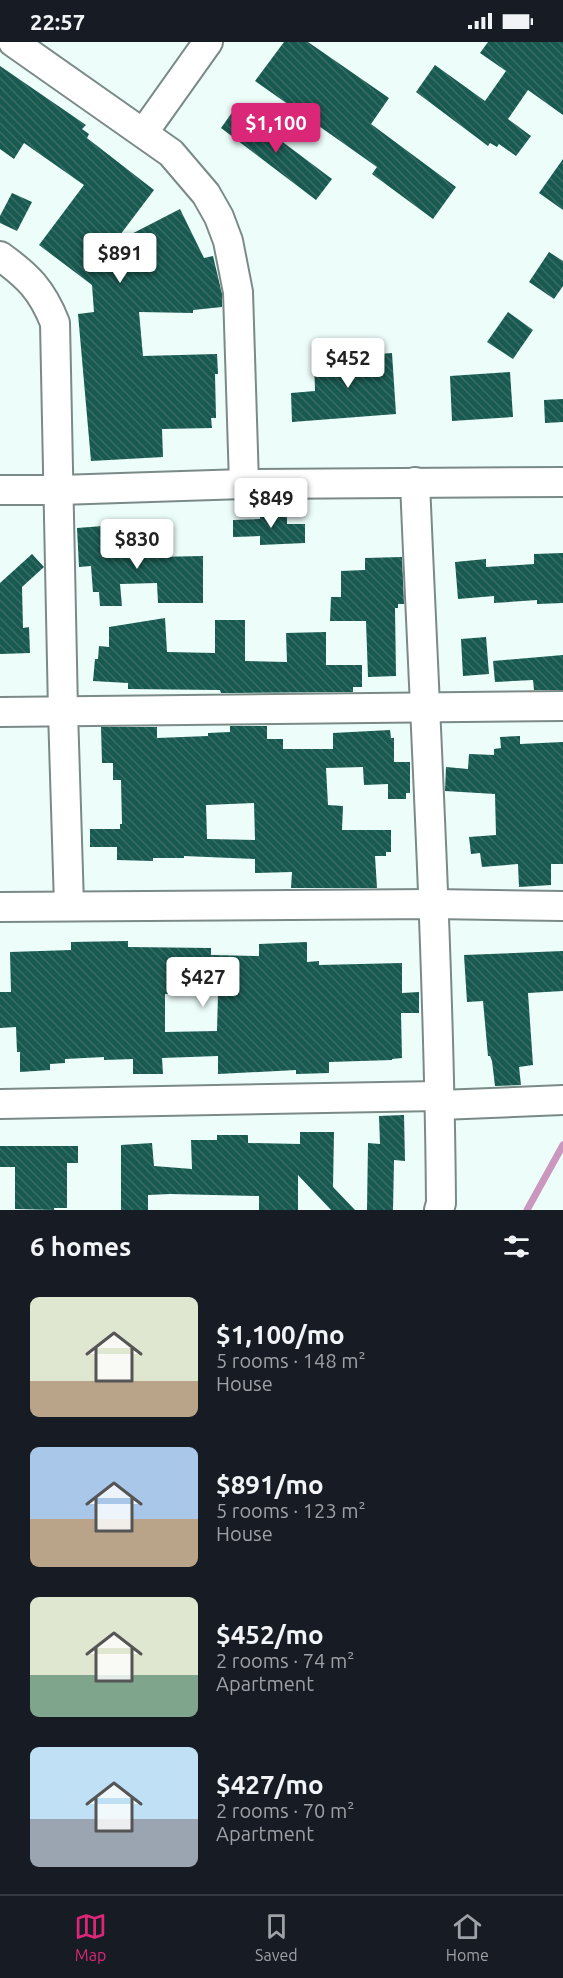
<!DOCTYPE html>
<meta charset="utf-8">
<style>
body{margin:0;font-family:Ubuntu,sans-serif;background:#242831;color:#f1f3f6;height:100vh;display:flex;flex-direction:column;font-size:22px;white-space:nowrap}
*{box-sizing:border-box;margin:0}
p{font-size:20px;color:#9ea1a6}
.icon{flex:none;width:33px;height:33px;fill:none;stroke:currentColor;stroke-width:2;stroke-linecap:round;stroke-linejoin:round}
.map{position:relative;height:1168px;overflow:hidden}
.sheet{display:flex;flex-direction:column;background:#171b24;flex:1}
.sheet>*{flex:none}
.price{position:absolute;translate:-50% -51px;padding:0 14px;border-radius:6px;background:#fff;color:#222;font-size:20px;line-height:39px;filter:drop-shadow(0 2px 3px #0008)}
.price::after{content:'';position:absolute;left:50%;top:36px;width:18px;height:14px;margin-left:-9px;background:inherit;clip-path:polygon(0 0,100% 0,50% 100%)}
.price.on{background:#db2777;color:#fff}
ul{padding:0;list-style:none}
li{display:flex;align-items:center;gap:18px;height:150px;padding:0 30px}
li span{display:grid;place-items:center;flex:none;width:168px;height:120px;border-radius:9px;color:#555}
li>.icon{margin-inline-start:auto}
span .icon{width:72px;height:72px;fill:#fffc;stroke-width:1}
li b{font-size:26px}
h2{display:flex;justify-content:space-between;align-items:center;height:72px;padding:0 30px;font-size:26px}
.status{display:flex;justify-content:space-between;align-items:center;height:42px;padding:0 30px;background:#171b24;direction:ltr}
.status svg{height:16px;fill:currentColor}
.menu{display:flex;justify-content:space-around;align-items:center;height:84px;border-top:2px solid #363941;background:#171b24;font-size:16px;color:#9ea1a6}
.menu a{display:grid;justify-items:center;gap:3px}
.menu .on{color:#db2777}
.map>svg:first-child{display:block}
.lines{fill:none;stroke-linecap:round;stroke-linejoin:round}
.stream{stroke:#ca97be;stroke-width:7}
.building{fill:url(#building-back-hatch);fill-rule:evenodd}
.minor-casing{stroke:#7b8a87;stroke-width:32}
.minor{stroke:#fff;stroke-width:28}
</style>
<div class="status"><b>22:57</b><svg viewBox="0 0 49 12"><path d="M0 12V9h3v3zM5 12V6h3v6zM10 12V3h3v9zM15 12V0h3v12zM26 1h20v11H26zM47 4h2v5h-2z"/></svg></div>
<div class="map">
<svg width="563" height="1168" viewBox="0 0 563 1168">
<defs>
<pattern id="building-back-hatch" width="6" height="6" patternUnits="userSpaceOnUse" patternTransform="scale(1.5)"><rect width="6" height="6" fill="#185950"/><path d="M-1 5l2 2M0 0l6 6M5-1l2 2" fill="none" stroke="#386c65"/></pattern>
</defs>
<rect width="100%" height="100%" fill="#edfdfa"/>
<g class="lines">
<path class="stream" d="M527,1168L563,1103"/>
</g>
<g class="building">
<path d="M284,0H308L389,56L371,82L456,145L433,177L372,132L377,125L255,39Z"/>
<path d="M488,0H563V73L528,48L508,77L531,94L516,114L499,102L497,105L490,101L488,104L416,50L435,23L485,59L506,29L480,11Z"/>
<path d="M0,24L86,83L82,87L89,92L87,96L154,148L114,201L180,167L204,216L213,214L222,252V265L193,268V271L139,270L143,314L217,312L218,332H215L216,376H211L212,386L162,387L163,415L91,419L78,272L94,270L92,243L39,203L84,143L24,101L14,117L0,107Z"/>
<path d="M236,65L332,137L316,158L221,86Z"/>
<path d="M563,117V168L539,151Z"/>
<path d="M12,151L32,160L17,189L0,181V174Z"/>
<path d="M549,210L563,219V244L554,257L529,240Z"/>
<path d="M508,270L533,288L513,317L487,300Z"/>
<path d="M392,311L396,372L292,380L291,351L315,349L314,317Z"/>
<path d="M510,330L513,375L452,379L450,334Z"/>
<path d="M563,357V380L545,381L544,358Z"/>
<path d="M287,469V482H305V501L260,503V494L233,495V478L260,477V470Z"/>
<path d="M116,483L118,513L154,511L155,515L203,514V561H158L157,541L120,542L122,564H100L99,550H93L91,524L79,525L77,486Z"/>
<path d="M563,511V561L537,562V558L494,561V554L458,557L455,520L486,517V525L534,522V512Z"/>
<path d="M32,512L44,525L22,545L23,586L29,585L30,611L0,612V541Z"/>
<path d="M402,515L404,562H398V566H395L396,634L368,635L366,579H330L331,555H341V529L365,528V516Z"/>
<path d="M165,576L167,610L215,611V578H245V619L287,620L286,591L326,590V623H362V645H353V650L230,651H221L220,648L128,647V641L93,639L95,617H98L99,604L109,605V585Z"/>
<path d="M486,595L489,632L463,634L461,597Z"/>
<path d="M563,613V648H534L533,638L495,640L493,619Z"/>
<path d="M230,684H267V697H283V707H333V691L390,688L391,696H394V720H410V751H406V757H388V742L364,743L363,725L326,726L328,763L343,764L342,788H391V810H386V814H375L377,846H291L292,830L255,831V817L184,814V816H153V819L117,818V805H90V787H120V782H122L121,738H113V721H102L101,685H157V696L208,694V691L230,690ZM254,761L255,798L207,797L206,763Z"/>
<path d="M520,694V702L563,700V822H551V843L519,845L518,822L482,825L480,811L471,812L469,795L496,793L495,752L445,749L446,725L468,727L469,712L494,713V707L501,706L500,695Z"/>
<path d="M128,899V905L211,906V913L259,914V902L307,900V920L319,919V923L402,921V951L419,950V971H401L402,1016L392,1017V1018L329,1020V1031L296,1032V1028L218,1032V1014L162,1016L163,1032H133V1017L104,1018V1015L65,1017V1021L50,1022V1028L20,1030V1010H17L16,985L0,986V950H11L10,910L71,908V900ZM165,952L218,953L217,989L165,990Z"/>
<path d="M563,909V949L528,951L533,1023L519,1025L521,1043L495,1044L492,1019L490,1014H488L483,959L467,960L464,913Z"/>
<path d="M404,1073L405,1119L394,1118L393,1168H367L368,1101L380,1102L379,1074Z"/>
<path d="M300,1090H334L333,1145L355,1168H331L298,1133V1168H259V1154L170,1152L148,1153V1168H121V1103L152,1101L154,1124L192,1127L191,1098H217V1093H248V1101L300,1102Z"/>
<path d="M0,1104H78V1121H67V1166H54V1168L15,1167V1125H0Z"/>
</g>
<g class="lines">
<g class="minor-casing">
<g id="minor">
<path d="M13,0L171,111L206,152L219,175L228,199L238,250L244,442"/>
<path d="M144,90L208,0"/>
<path d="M0,214C28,234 42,248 55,281L63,669L69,863"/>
<path d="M415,440C425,680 439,920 441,1161L439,1168"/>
<path d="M0,448H59L244,442L563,440"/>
<path d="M0,670L563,664"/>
<path d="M0,865L434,862L563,864"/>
<path d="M0,1062L439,1054"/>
<path d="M440,1063L563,1058"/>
</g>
</g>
<use href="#minor" class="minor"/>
</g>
</svg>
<b class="price on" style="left:276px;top:112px">$1,100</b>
<b class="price" style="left:120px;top:242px">$891</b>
<b class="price" style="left:348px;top:347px">$452</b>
<b class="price" style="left:271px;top:487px">$849</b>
<b class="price" style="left:137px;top:528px">$830</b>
<b class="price" style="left:203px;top:966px">$427</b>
</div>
<section class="sheet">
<h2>6 homes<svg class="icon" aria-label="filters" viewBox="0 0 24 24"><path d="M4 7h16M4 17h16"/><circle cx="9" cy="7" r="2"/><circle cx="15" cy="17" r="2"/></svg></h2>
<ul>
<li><span style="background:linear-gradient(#dfe7d0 70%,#b9a48a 0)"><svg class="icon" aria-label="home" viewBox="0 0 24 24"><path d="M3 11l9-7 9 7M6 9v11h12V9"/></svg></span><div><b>$1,100/mo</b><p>5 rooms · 148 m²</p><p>House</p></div></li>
<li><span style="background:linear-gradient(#a9c7e8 60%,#b9a48a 0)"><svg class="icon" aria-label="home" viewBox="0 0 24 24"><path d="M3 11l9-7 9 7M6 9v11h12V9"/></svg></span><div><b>$891/mo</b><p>5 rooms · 123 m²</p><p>House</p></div></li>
<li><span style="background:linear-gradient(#dfe7d0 65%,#7fa58c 0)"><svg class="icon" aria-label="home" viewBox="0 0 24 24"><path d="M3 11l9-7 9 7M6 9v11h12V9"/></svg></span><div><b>$452/mo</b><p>2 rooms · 74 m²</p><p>Apartment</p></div></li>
<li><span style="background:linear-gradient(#bfe0f5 60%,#9aa5b1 0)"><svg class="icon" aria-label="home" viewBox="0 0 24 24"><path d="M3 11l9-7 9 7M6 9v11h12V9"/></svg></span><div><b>$427/mo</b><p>2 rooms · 70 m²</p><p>Apartment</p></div></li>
</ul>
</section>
<nav class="menu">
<a class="on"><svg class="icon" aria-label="map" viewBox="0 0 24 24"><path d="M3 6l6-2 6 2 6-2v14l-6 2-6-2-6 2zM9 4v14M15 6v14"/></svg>Map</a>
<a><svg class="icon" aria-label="saved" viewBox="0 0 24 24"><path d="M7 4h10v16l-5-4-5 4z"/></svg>Saved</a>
<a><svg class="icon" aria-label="home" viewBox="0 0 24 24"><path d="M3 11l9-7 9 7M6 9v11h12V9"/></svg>Home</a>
</nav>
